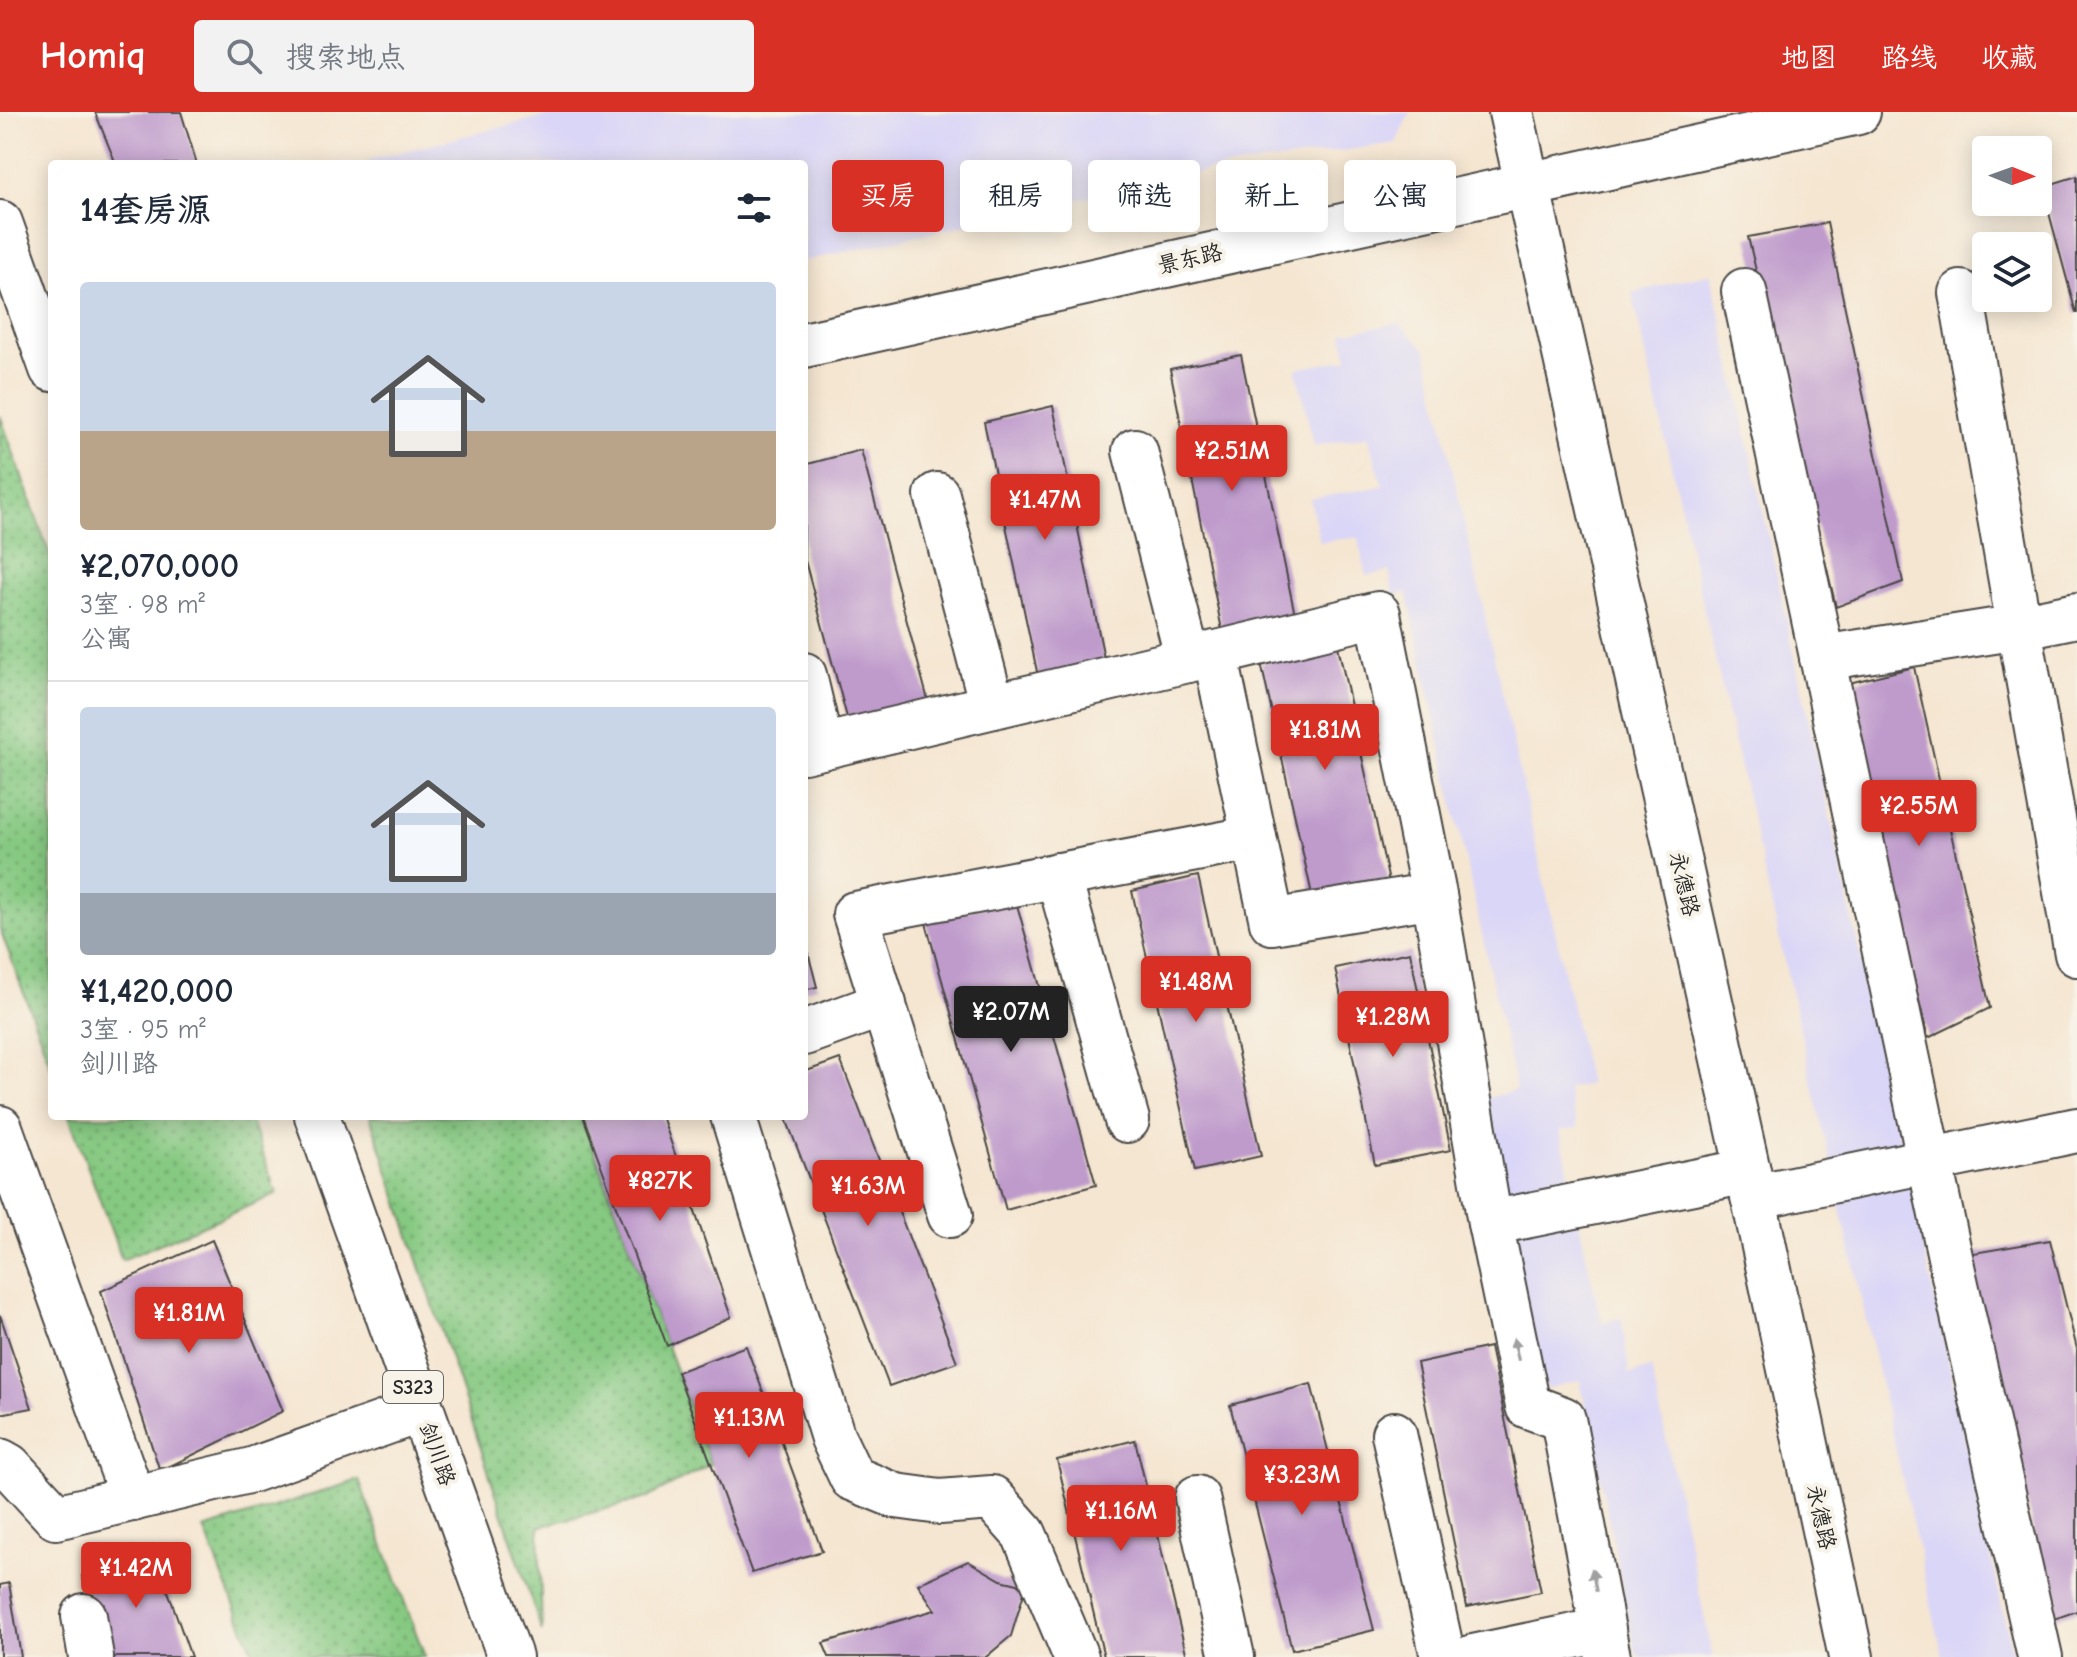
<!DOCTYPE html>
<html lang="zh">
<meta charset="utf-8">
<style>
body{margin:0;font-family:"Comic Neue","LXGW WenKai TC",sans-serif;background:#f2f2f3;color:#1f2937;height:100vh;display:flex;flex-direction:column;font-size:30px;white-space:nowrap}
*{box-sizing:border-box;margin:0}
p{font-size:26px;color:#747a83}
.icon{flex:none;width:44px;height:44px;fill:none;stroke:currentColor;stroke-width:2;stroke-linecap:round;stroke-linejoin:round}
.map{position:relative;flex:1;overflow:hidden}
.details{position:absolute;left:48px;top:48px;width:760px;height:960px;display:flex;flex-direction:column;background:#fff;border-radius:8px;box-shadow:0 4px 20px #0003}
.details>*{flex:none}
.banner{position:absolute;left:832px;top:48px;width:760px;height:72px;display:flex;gap:16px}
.needle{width:52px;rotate:91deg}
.controls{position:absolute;left:1972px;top:24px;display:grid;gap:16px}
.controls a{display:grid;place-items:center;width:80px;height:80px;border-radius:8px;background:#fff;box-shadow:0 4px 20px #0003;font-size:40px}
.price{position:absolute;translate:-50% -68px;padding:0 18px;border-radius:8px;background:#d93025;color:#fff;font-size:26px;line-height:52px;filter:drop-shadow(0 2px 4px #0008)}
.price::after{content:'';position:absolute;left:50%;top:48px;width:24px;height:18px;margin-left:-12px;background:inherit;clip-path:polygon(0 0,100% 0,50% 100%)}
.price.selected{background:#222;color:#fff}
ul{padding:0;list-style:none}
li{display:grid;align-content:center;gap:16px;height:424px;padding:0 32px}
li+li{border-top:2px solid #e0e1e3}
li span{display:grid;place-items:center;height:248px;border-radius:8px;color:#555}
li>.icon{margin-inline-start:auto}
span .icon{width:144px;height:144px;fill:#fffc;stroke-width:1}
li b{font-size:34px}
h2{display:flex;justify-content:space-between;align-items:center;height:96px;padding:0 32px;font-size:34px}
.tag{padding:0 28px;border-radius:8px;background:#fff;box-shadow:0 4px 20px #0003;font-size:28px;line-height:72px}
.tag.selected{background:#d93025;color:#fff}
header{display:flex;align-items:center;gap:48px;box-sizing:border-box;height:112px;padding:0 40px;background:#d93025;color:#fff}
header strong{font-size:38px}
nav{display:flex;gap:44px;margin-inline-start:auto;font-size:28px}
.search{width:560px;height:72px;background:#f2f2f3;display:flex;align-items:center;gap:20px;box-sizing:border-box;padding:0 28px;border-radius:8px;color:#747a83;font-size:30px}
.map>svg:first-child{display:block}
.built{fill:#dad6f7}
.grass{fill:url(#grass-dots);stroke:#587a56;stroke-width:2}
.building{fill:#bf9bcc}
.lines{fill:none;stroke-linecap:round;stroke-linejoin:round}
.minor-casing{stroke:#494744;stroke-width:48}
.major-casing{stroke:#494744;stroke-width:48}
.minor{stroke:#fff;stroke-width:44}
.major{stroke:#fff;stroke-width:44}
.oneway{fill:#a0a0a0}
.labels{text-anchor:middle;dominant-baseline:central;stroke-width:8;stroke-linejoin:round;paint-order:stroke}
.shield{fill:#f7f3e8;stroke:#686764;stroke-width:2}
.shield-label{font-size:20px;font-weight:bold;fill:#2b2b2b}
.street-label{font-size:22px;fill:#2b2b2b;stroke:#f7f3e8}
</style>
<header>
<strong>Homiq</strong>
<div class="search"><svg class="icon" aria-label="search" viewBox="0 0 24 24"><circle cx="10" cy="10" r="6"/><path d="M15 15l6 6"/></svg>搜索地点</div>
<nav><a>地图</a><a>路线</a><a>收藏</a></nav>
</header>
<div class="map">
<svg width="2077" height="1545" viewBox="0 0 2077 1545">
<defs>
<pattern id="grass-dots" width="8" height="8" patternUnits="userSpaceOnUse" patternTransform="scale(2)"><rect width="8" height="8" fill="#86c982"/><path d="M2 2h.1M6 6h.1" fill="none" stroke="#6ea36b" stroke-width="1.8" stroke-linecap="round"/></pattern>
</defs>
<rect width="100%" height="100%" fill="#f7f3e8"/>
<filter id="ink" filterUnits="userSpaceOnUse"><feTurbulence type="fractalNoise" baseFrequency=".0125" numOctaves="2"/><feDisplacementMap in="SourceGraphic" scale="16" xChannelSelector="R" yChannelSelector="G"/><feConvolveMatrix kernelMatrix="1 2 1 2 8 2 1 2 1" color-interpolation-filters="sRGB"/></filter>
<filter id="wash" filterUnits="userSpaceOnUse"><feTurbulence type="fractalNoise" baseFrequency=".006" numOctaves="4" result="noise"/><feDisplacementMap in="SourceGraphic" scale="32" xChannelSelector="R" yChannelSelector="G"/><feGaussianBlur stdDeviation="1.8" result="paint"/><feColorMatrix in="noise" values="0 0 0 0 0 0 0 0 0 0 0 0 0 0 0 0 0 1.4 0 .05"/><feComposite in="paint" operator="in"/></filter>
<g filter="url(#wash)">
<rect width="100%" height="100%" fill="#f5e6d1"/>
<g class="built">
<path d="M562,0H1410L1396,31L1210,58L804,149V52H370L369,48Z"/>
<path d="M1711,161L2013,1545H1943L1632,181Z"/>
<path d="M1399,211L1426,238L1589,972L1567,977L1578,1016L1560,1018L1590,1162L1602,1210L1622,1206L1629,1262L1651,1256L1713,1545H1637L1580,1268L1546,1277L1477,989L1516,978L1407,480L1394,483L1389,459L1366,464L1358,425L1320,430L1310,387L1383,374L1368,324L1314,334L1296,257L1348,247L1342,221Z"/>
</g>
<g class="grass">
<path d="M0,303L52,449V957L0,817Z"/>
<path d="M69,1004H249L277,1082L122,1148Z"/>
<path d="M370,1004H581L711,1352L647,1386L539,1415L542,1520Z"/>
<path d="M359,1368L425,1545H255L204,1417Z"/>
</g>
<g id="blocks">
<g class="building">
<path d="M95,0H181L197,52H116Z"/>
<path d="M2077,64V201H2076L2042,75Z"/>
<path d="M1827,111L1903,470L1836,495L1748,125Z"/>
<path d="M1241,243L1295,503L1222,518L1170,257Z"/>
<path d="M1053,294L1105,551L1039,569L984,310Z"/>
<path d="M861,338L929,592L849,613L804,445V353Z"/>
<path d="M1338,534L1389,770L1313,787L1261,551Z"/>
<path d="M1914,555L1990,896L1928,926L1845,572Z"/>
<path d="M1198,764L1261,1044L1195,1059L1132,779Z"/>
<path d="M1015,786L1096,1073L1006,1098L926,811Z"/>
<path d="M804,825L817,875L804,878Z"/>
<path d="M1410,840L1451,1038L1375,1053L1335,856Z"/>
<path d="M840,947L957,1250L889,1274L785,1004H804V960Z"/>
<path d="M583,1004H662L731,1205L667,1234Z"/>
<path d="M212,1128L283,1299L160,1359L101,1179Z"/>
<path d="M2050,1128L2077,1237V1499L2054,1507L1968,1142Z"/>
<path d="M0,1203L32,1296L0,1302Z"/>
<path d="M746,1234L822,1439L752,1461L677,1260Z"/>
<path d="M1490,1235L1541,1480L1467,1495L1417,1251Z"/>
<path d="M1311,1272L1374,1518L1292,1538L1230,1293Z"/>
<path d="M1135,1328L1187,1545H1104L1057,1348Z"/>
<path d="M154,1439L191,1545H111L82,1464Z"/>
<path d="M968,1449L1001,1468L1026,1474L1011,1524L986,1545H829L823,1531L935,1498L918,1472Z"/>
<path d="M9,1471L21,1545H0V1473Z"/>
</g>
</g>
</g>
<g filter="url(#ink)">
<use href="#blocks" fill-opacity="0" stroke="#494744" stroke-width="2"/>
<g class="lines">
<g class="minor-casing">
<g id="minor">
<path d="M1511,0L1748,1059L1851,1545"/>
<path d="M1744,179L1953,1159L2040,1545"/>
<path d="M804,233L1858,0"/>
<path d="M1135,339L1188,548L1378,502L1434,783"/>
<path d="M937,383L992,594"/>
<path d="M2077,503L2019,515L2077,842"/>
<path d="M1215,541L1272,810L1434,783L1490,1111L1748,1059"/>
<path d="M1822,546L2019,515L1961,181"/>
<path d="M804,563L821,635"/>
<path d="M804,639L1188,548"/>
<path d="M1058,763L1127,1008"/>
<path d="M804,921L884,892"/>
<path d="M733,1004L833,1326L852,1366L896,1384L940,1390L992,1386L1024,1422L1076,1545"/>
<path d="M0,1016L133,1387"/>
<path d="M1753,1085L2077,1018"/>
<path d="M950,1103L855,802L1254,726"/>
<path d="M1490,1111L1528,1294L1563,1307L1608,1545"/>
<path d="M1394,1322L1443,1545"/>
<path d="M0,1349L9,1354L56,1405L252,1358L421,1298"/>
<path d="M1197,1386L1232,1545"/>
<path d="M84,1504L91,1545"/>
<path d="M1473,1545L1603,1518"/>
</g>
</g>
<g class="major-casing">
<g id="major">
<path d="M0,111L52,257"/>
<path d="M317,1004L510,1545"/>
</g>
</g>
<use href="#minor" class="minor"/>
<use href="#major" class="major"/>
</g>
<defs><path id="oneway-solid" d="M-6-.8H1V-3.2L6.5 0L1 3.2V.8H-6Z" transform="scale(2)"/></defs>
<g class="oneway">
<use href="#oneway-solid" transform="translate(1516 1237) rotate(-102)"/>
<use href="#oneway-solid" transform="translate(1594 1468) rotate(-101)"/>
</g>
</g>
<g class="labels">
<rect class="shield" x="383" y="1259" width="60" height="32" rx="6"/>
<g class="shield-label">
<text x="413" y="1275">S323</text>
</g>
<g class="street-label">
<text transform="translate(1190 147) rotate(-13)">景东路</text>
<text transform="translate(1684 772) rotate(77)">永德路</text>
<text transform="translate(437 1342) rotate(70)">剑川路</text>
<text transform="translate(1821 1405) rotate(78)">永德路</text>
</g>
</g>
</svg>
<div class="controls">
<a><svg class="needle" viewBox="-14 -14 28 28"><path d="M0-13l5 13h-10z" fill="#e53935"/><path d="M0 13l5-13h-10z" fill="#747a83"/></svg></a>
<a><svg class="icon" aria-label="layers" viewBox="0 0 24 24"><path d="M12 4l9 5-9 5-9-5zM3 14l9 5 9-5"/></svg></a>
</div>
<b class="price" style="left:1232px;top:381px">¥2.51M</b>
<b class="price" style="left:1045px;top:430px">¥1.47M</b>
<b class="price" style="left:1325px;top:660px">¥1.81M</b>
<b class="price" style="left:1919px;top:736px">¥2.55M</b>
<b class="price" style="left:1196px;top:912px">¥1.48M</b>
<b class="price selected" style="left:1011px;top:942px">¥2.07M</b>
<b class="price" style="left:1393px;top:947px">¥1.28M</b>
<b class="price" style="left:660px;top:1111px">¥827K</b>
<b class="price" style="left:868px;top:1116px">¥1.63M</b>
<b class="price" style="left:189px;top:1243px">¥1.81M</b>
<b class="price" style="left:749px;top:1348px">¥1.13M</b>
<b class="price" style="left:1302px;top:1405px">¥3.23M</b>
<b class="price" style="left:1121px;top:1441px">¥1.16M</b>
<b class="price" style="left:136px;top:1498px">¥1.42M</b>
<div class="banner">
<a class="tag selected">买房</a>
<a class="tag">租房</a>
<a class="tag">筛选</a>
<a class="tag">新上</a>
<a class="tag">公寓</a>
</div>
<section class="details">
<h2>14套房源<svg class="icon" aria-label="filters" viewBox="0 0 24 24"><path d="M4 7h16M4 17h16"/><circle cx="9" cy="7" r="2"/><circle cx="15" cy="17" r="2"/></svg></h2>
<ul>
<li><span style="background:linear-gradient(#c9d6e8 60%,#b9a48a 0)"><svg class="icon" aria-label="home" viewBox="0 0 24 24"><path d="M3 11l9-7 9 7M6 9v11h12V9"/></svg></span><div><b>¥2,070,000</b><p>3室 · 98 m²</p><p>公寓</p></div></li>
<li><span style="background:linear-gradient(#c9d6e8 75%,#9aa5b1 0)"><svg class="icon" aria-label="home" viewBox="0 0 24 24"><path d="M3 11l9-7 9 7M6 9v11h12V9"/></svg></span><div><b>¥1,420,000</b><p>3室 · 95 m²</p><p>剑川路</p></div></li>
</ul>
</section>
</div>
